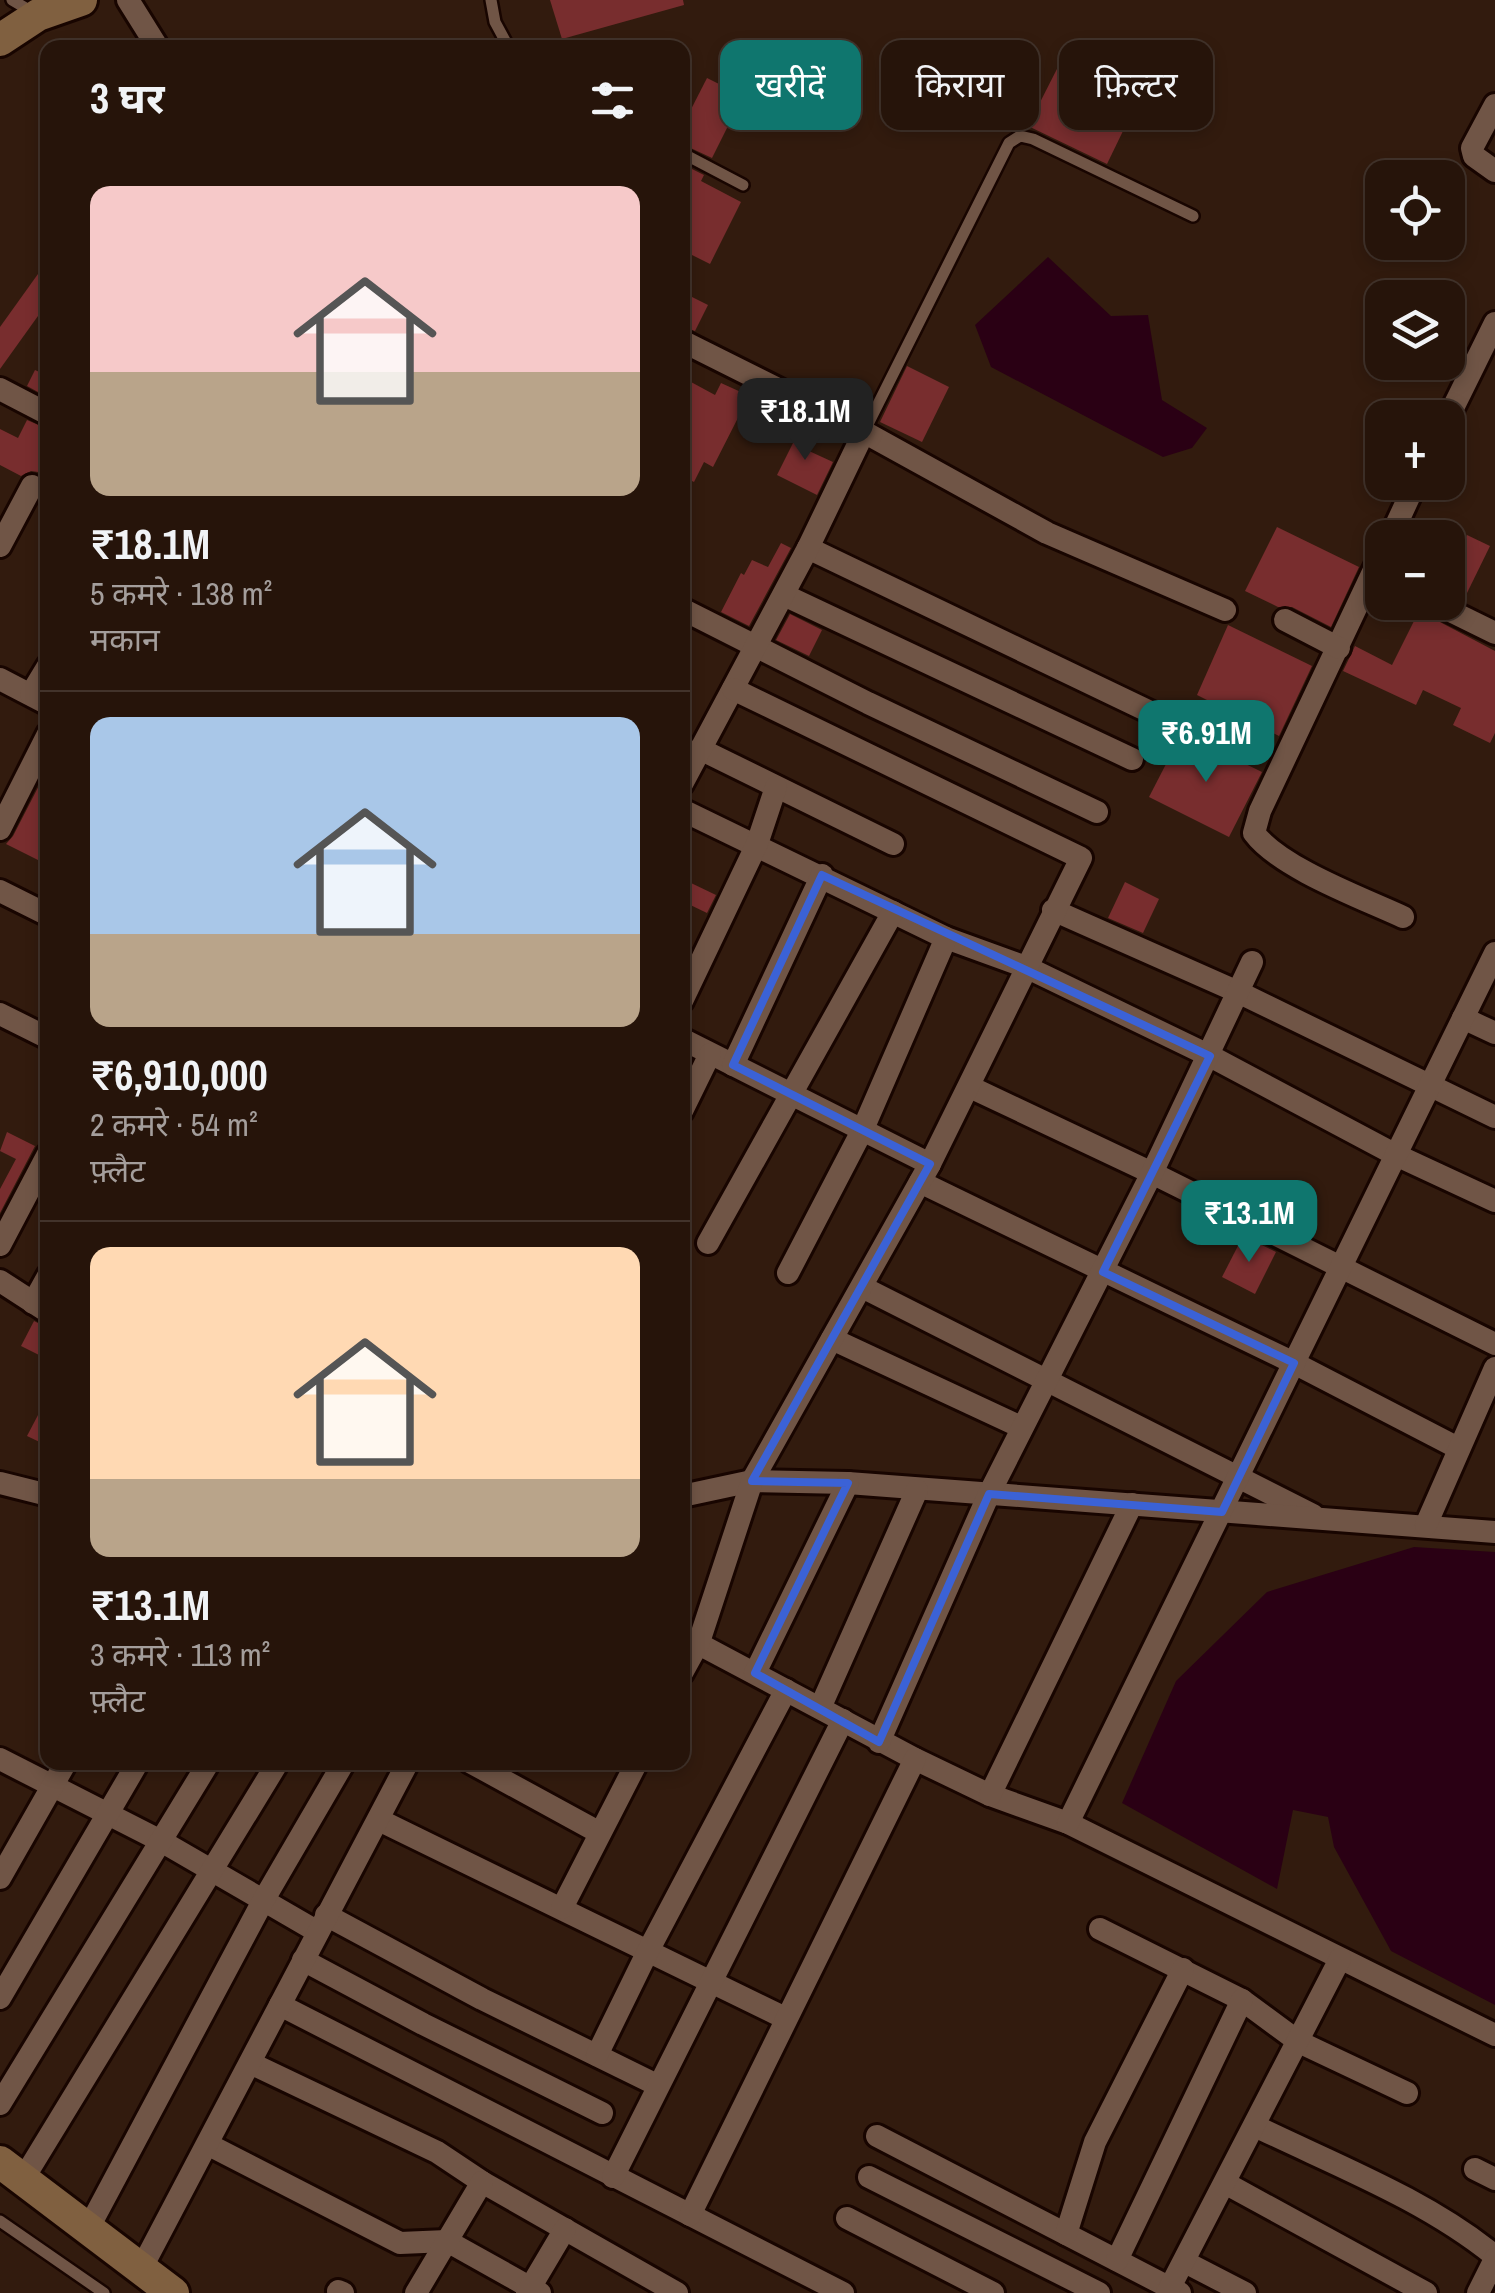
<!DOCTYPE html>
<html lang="hi">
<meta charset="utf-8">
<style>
body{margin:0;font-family:"Archivo Narrow","Noto Sans Devanagari",sans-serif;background:#322118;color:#f1f3f6;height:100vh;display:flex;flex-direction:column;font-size:38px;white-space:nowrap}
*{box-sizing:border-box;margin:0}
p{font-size:32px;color:#a49e9c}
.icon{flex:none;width:55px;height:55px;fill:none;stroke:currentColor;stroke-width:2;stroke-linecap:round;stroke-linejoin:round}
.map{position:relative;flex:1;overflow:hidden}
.sheet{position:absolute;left:40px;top:40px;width:650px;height:1730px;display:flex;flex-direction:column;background:#26140a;border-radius:20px;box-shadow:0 5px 15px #0003,0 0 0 2px #42332b}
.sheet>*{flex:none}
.top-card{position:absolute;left:720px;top:40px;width:625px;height:90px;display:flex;gap:20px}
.controls{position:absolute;left:1365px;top:160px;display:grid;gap:20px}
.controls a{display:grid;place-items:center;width:100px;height:100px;border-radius:20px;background:#26140a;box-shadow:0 5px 15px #0003,0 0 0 2px #42332b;font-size:50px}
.price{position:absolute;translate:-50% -85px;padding:0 22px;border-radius:20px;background:#0f766e;color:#fff;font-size:32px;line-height:65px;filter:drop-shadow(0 2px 5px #0008)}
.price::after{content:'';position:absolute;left:50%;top:60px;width:30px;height:22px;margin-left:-15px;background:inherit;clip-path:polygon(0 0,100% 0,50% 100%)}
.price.active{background:#222;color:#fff}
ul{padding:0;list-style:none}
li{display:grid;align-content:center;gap:20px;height:530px;padding:0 50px}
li+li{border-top:2px solid #42332b}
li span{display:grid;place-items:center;height:310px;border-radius:20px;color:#555}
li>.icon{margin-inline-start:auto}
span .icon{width:180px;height:180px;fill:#fffc;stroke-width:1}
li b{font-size:42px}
h2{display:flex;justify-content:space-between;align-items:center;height:120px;padding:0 50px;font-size:42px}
.tag{padding:0 35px;border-radius:20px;background:#26140a;box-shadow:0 5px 15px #0003,0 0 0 2px #42332b;font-size:35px;line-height:90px}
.tag.active{background:#0f766e;color:#fff}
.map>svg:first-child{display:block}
.water{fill:#2a0014}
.building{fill:#782d2e}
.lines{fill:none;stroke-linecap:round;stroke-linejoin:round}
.lane-casing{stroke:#180500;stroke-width:16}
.street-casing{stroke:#180500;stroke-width:28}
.secondary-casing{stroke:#180500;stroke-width:38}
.lane{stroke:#705546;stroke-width:11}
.street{stroke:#705546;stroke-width:22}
.secondary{stroke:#806040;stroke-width:32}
.marked{fill:none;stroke:#3b62d6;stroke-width:8;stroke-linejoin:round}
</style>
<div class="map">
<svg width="1495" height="2293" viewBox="0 0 1495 2293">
<rect width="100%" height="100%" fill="#321b0e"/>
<g class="water">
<path d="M1048,257L1111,316L1148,315L1162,400L1207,428L1192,448L1163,457L991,367L975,325Z"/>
<path d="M1414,1547L1495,1552V2005L1391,1951L1334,1847L1328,1817L1293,1810L1277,1889L1122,1803L1176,1681L1267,1592Z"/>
</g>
<g class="building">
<path d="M550,0H683L684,5L562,39Z"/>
<path d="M1061,61L1138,100L1107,164L1028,126Z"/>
<path d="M707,78L743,96L712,158L682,144V127Z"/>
<path d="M682,164L704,175L701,181L741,202L710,264L682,250Z"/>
<path d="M48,260V302L0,369V327Z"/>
<path d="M682,292L708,305L695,331L682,326Z"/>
<path d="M907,366L949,387L922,442L880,422Z"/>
<path d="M35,370L48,376L47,397L27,386Z"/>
<path d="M691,382L715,395L721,383L772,406L765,421L742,410L713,467L704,462L694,482L682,476V400Z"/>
<path d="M27,420L48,429V484L38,472L31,471L21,476L0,465V429L18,438Z"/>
<path d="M803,423L819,431L809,451L833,462L817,495L777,475Z"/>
<path d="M1277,527L1359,567L1331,627L1292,607H1278L1245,591Z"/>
<path d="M1467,535L1490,546L1467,593L1448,583V575Z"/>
<path d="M781,543L791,548L749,626L721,612L741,573L744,575L752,560L768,567Z"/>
<path d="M1419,611L1495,651V733L1490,743L1453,725L1461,708L1423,690L1416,705L1343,671L1355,646L1392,665Z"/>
<path d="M790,614L822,630L809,656L776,640Z"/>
<path d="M1228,625L1312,666L1279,736L1197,695Z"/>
<path d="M1182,733L1262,772L1229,837L1149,797Z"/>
<path d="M48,768V865L6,844L13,836Z"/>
<path d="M1125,882L1159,899L1143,933L1108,918Z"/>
<path d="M691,883L716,895L707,913L682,901Z"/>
<path d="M7,1132L35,1146L0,1213V1189L16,1159L0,1151Z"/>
<path d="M1243,1236L1276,1252L1255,1294L1222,1277Z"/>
<path d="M34,1321L48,1328V1349L43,1357L21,1346Z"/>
<path d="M48,1396V1446L27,1436Z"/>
</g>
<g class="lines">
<g class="lane-casing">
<g id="lane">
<path d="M12,0L34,13"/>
<path d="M491,0L495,22L509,48"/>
<path d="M682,153L743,185"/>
<path d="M864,432L1009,143L1020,136L1033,139L1193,216"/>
<path d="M0,2221L104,2293"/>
</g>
</g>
<g class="street-casing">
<g id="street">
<path d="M128,0L158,48"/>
<path d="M1495,105L1472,148L1474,156L1495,171"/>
<path d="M682,341L864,432L1047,533L1225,610"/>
<path d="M0,389L48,414"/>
<path d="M1448,418L1495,323"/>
<path d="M1390,538L1416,482"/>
<path d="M0,546L32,486"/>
<path d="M808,548L1171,722"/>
<path d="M1382,553L1260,811L1254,833C1280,868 1362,898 1403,917"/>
<path d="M784,595L1132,759"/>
<path d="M1432,602L1495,633"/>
<path d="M682,609L868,703L1097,812"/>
<path d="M1285,620L1339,648"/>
<path d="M0,679L48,704"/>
<path d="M31,694L48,666"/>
<path d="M700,749L893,844"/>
<path d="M682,784L808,548L864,432"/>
<path d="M682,810L946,938L1026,967L1210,1056L1396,1155L1495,1201"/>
<path d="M0,829L48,734"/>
<path d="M0,891L48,915"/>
<path d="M1053,910L1238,992L1495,1117"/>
<path d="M682,1001L757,844L776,787"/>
<path d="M0,1014L48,1038"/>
<path d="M1463,1018L1495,1033"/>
<path d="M682,1039L930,1164"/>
<path d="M733,1065L822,875"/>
<path d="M970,1087L1152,1173L1495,1344"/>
<path d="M682,1111L710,1054"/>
<path d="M920,1182L1294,1363L1458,1448"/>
<path d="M708,1243L893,912"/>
<path d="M0,1245L48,1154"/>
<path d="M788,1273L863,1129L946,938"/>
<path d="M0,1281L48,1312"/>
<path d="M862,1287L1313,1515"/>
<path d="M33,1303L48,1276"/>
<path d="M832,1339L1021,1427"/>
<path d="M0,1483L48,1495"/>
<path d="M682,1496L752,1481L848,1483L1495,1532"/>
<path d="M1426,1525L1495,1368"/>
<path d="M682,1635L915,1759L990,1795L1068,1823L1495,2035"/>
<path d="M682,1673L699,1642L752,1481L930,1164L1081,858L733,689"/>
<path d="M755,1673L848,1483"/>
<path d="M820,1708L917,1490"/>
<path d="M879,1742L989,1494L1152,1173L1252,962"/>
<path d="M0,1759L161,1841L318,1932"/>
<path d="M470,1762L600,1833"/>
<path d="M990,1795L1132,1504"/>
<path d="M379,1820L785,2018"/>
<path d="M1068,1823L1495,953"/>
<path d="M0,1878L66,1762"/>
<path d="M562,1908L637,1762"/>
<path d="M326,1915L482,1999L657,2085"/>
<path d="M1100,1929L1242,2000L1299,2042L1407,2093"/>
<path d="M303,1960L423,2024L602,2113"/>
<path d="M0,1998L138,1762"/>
<path d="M280,2005L843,2293"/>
<path d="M597,2055L648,1951L786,1690"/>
<path d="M250,2063L437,2152L482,2182L677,2293"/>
<path d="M0,2104L209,1762"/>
<path d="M1255,2126C1335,2165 1425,2199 1495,2256"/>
<path d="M877,2136L1180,2293"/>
<path d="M209,2145L400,2243L447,2241L540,2293"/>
<path d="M1475,2169L1495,2179"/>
<path d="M613,2177L843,1720"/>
<path d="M869,2177L1099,2293"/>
<path d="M22,2181L278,1762"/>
<path d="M1225,2183L1426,2293"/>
<path d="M690,2215L915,1759"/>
<path d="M847,2218L993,2293"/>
<path d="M88,2229L263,1901L344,1762"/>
<path d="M1066,2234L1095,2142L1183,1969"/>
<path d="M1117,2260L1242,2000"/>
<path d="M1185,2262L1245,2293"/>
<path d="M141,2269L408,1762"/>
<path d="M338,2291L343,2293"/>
<path d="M416,2293L482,2182"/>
<path d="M527,2293L565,2229"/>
<path d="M1167,2293L1340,1959"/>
<path d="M1478,2293L1495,2259"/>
</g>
</g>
<g class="secondary-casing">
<g id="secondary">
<path d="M0,40L38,15L81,0"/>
<path d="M0,2162L173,2293"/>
</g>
</g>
<use href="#lane" class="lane"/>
<use href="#street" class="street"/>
<use href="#secondary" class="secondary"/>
</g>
<path class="marked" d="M822,875L1210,1056L1103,1272L1294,1363L1222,1512L989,1494L879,1742L755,1673L848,1483L752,1481L930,1164L733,1065Z"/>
</svg>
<div class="controls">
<a><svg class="icon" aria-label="locate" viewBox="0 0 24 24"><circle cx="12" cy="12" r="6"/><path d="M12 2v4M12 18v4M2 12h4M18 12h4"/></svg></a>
<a><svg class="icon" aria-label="layers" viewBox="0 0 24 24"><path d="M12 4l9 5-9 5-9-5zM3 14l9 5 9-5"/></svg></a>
<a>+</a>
<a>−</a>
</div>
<b class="price active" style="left:805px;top:463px">₹18.1M</b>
<b class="price" style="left:1206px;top:785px">₹6.91M</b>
<b class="price" style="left:1249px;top:1265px">₹13.1M</b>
<div class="top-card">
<a class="tag active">खरीदें</a>
<a class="tag">किराया</a>
<a class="tag">फ़िल्टर</a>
</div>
<section class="sheet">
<h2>3 घर<svg class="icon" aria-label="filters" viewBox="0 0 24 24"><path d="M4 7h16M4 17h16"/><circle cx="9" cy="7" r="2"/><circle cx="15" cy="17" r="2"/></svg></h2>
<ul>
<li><span style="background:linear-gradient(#f6c9c9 60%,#b9a48a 0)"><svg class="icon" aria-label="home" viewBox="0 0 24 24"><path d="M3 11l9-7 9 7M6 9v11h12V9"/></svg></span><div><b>₹18.1M</b><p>5 कमरे · 138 m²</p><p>मकान</p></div></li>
<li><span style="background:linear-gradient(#a9c7e8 70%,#b9a48a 0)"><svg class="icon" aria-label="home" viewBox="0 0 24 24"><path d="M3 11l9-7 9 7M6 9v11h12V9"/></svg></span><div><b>₹6,910,000</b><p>2 कमरे · 54 m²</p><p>फ़्लैट</p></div></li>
<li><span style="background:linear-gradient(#ffd9b3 75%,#b9a48a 0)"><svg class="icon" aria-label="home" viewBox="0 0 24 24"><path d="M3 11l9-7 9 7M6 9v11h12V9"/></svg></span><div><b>₹13.1M</b><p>3 कमरे · 113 m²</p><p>फ़्लैट</p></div></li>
</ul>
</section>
</div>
